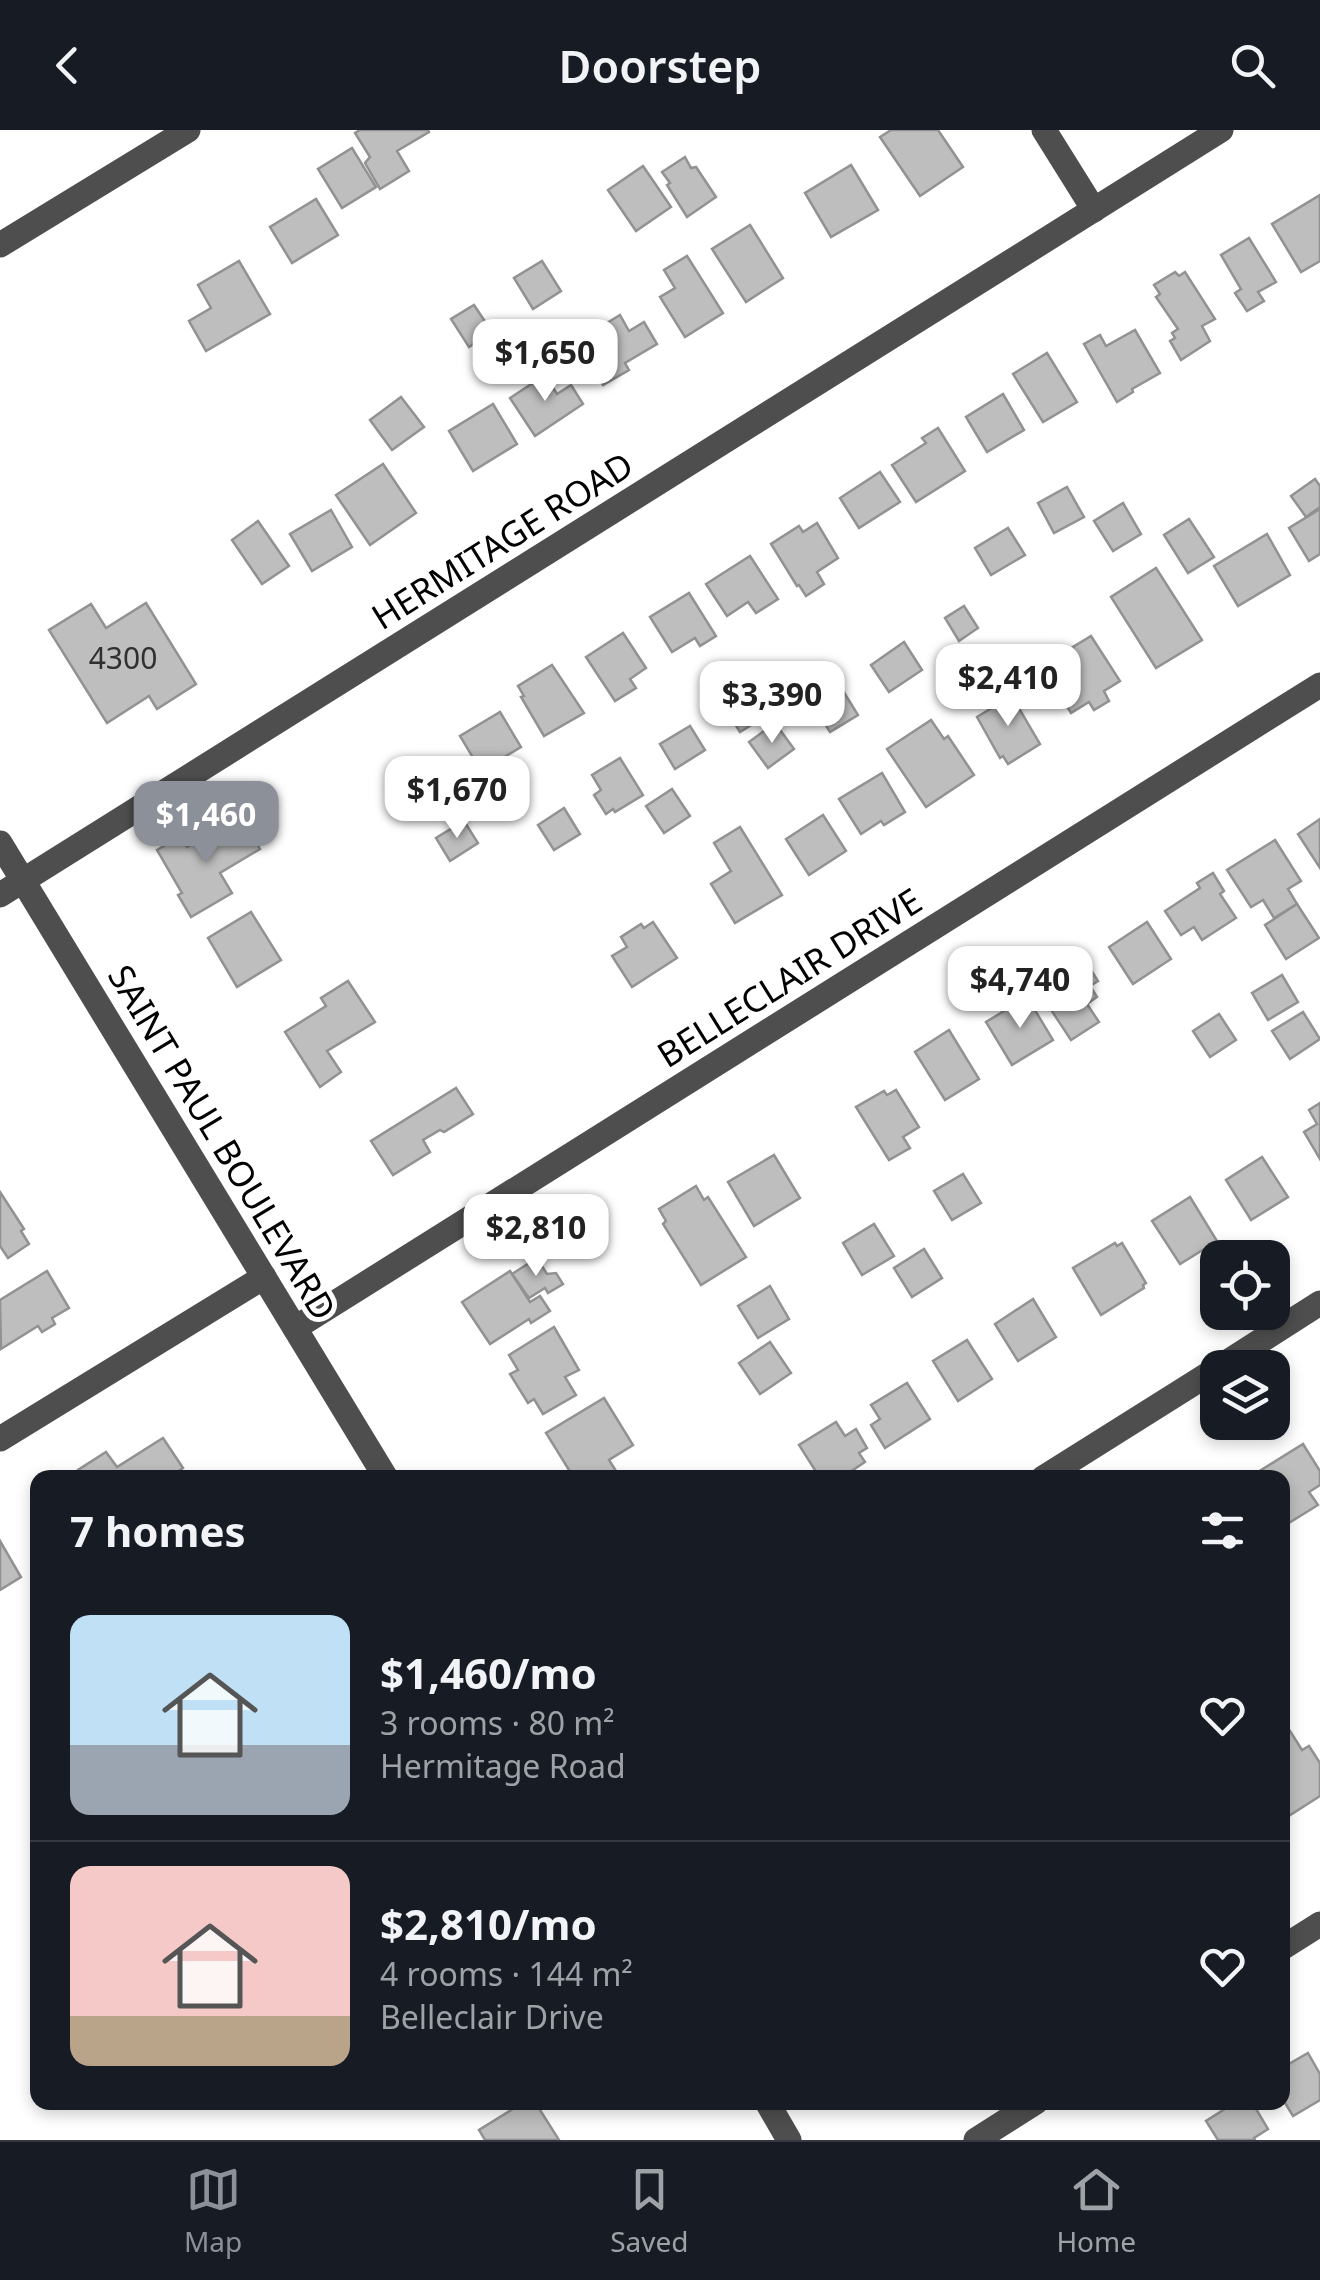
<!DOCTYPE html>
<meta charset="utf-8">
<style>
body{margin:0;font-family:"Noto Sans",sans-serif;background:#20242c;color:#f1f3f6;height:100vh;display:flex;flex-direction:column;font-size:38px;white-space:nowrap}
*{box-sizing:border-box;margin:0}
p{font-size:32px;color:#9ea1a6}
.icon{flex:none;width:55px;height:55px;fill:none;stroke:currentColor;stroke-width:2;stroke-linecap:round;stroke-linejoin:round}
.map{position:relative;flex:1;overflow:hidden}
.sheet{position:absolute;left:30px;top:1340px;width:1260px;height:640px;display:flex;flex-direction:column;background:#171b24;border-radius:20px;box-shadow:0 5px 15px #0003}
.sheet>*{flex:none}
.buttons{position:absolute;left:1200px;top:1110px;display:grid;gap:20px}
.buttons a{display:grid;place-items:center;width:90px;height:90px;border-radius:20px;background:#171b24;box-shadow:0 5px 15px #0003;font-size:50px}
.price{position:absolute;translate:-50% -85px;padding:0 22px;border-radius:20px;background:#fff;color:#222;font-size:32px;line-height:65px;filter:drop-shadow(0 2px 5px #0008)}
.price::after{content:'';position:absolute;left:50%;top:60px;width:30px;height:22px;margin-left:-15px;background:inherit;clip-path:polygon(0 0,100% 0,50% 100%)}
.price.active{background:#8c9099;color:#fff}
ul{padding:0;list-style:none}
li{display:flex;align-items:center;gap:30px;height:250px;padding:0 40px}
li+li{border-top:2px solid #363941}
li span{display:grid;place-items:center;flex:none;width:280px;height:200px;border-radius:20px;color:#555}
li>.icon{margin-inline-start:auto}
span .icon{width:120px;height:120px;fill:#fffc;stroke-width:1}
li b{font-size:42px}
h2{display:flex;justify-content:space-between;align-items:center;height:120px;padding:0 40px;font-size:42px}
header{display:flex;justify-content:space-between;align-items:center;height:130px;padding:0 40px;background:#171b24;font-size:45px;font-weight:600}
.tab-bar{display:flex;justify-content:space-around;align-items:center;height:140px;border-top:2px solid #363941;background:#171b24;font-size:28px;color:#9ea1a6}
.tab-bar a{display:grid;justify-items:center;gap:5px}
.tab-bar .active{color:#8c9099}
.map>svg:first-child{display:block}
.building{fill:#bebebe;stroke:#929292;stroke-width:2.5}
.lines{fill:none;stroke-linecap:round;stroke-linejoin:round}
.minor{stroke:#4e4e4e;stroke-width:25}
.labels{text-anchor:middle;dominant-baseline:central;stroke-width:10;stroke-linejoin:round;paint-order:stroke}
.number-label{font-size:30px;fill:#303030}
.street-label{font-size:35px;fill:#000;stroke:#fff}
</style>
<header><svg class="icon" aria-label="back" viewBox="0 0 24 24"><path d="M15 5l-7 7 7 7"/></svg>Doorstep<svg class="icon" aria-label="search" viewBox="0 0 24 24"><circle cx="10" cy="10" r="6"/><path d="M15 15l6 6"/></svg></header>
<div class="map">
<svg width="1320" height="2010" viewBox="0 0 1320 2010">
<rect width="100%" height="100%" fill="#fff"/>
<g class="building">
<path d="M360,0H428L429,2L397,21L409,41L380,59L365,33L370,27L355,3Z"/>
<path d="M891,0H938L963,37L920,66L880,7Z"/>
<path d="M352,18L376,57L342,78L318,39Z"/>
<path d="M685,27L691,38L696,37L716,67L687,87L667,55L670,53L662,42Z"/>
<path d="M851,35L878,80L831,107L805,63Z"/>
<path d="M643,36L671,77L636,101L608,60Z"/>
<path d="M1320,65V131L1301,142L1272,94Z"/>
<path d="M316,69L338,105L292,133L270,97Z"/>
<path d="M750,95L783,148L746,172L712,119Z"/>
<path d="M1249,108L1276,152L1258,162L1264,171L1247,181L1235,163L1241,159L1221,125Z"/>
<path d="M687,126L723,183L685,207L660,167L675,158L664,140Z"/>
<path d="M239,131L270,184L206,221L189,191L211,178L198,155Z"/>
<path d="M542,131L561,161L533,179L514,148Z"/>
<path d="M1175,142L1179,146L1185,142L1215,189L1202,196L1210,211L1181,230L1170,211L1175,208L1172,203L1178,199L1156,167L1160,164L1154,155Z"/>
<path d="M474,175L492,202L469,217L451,189Z"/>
<path d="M620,185L629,201L644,192L657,214L625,233L629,240L603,255L576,212Z"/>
<path d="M1135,200L1160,243L1132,259L1133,262L1117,272L1084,214L1100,205L1106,216Z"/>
<path d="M1047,223L1077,272L1043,292L1013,244Z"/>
<path d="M545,245L557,264L571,255L583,274L535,306L510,268Z"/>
<path d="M1003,264L1024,300L987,322L966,287Z"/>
<path d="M401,267L424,297L392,320L370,290Z"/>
<path d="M493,274L517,314L473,341L449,301Z"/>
<path d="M938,298L965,341L916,372L892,335L926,313L922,308Z"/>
<path d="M383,334L416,383L370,415L336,365Z"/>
<path d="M880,342L900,372L859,398L840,368Z"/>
<path d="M1315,349L1320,356V377L1306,387L1291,366Z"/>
<path d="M1067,357L1084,387L1054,403L1038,373Z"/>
<path d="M1123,373L1141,404L1113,421L1094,391Z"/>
<path d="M1320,379V424L1309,431L1289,398Z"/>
<path d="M331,380L352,417L312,441L290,404Z"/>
<path d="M1189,389L1214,427L1188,443L1164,405Z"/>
<path d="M258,391L289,436L262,454L232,410Z"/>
<path d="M817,393L838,428L817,442L824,454L806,466L799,455L797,456L771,414L799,396L803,402Z"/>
<path d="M1008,398L1025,425L991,445L975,418Z"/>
<path d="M1267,404L1290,445L1238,476L1214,436Z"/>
<path d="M750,426L778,469L756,483L748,472L727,486L706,454Z"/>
<path d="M1156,438L1202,510L1156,538L1111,467Z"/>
<path d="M689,463L716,506L700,516L695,508L672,522L650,487Z"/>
<path d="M146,473L196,554L157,579L149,566L107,593L49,500L91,474L106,498Z"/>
<path d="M964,476L978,498L959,511L945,488Z"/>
<path d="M623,503L646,538L630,549L636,558L615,571L586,527Z"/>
<path d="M1091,506L1120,551L1104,561L1109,571L1094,580L1089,572L1071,583L1042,536Z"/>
<path d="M904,512L922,540L889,562L871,535Z"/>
<path d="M552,535L584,583L544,606L521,567L524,566L518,556Z"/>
<path d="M840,556L858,585L830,602L812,573Z"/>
<path d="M752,557L769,584L740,602L723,575Z"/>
<path d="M1006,563L1010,569L1013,568L1040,614L1008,634L1003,626L1000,628L977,587L995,576L992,572Z"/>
<path d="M500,582L521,617L481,641L460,606Z"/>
<path d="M931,590L944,609L948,606L974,645L926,677L887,619Z"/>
<path d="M775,593L794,619L768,638L749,612Z"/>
<path d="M690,596L705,620L675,639L660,614Z"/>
<path d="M620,628L643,665L615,682L613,679L606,684L594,665L601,660L592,645Z"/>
<path d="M882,643L905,682L884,695L881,691L861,704L839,669Z"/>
<path d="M672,659L690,686L664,703L646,676Z"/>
<path d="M564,678L580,704L554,720L538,695Z"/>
<path d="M823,685L846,721L809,745L786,709Z"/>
<path d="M1320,689V738L1298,704Z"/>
<path d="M464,691L478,713L450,731L436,708Z"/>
<path d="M245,693L260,719L220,743L232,763L191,787L178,765L182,763L157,720L180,707L187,717L199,710L200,713L224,699L227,704Z"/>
<path d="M740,697L782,765L735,793L711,754L731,741L714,713Z"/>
<path d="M1275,710L1301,751L1288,759L1297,774L1274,788L1263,770L1251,777L1227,740Z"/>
<path d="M1213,743L1224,761L1220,764L1236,788L1202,810L1194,797L1181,805L1165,781L1200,758L1197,753Z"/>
<path d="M1297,774L1319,808L1286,829L1265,795Z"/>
<path d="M251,782L281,830L237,857L208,808Z"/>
<path d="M653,792L677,828L632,857L612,826L627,817L621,807L641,794L644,798Z"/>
<path d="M1147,792L1171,829L1133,854L1109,817Z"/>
<path d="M1087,834L1098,851L1090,856L1097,867L1087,874L1099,892L1071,910L1038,860L1058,847L1061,851Z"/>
<path d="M1282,845L1298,872L1268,890L1252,863Z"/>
<path d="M348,851L375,892L327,921L341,942L320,957L285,902L326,876L321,868Z"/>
<path d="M1027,867L1053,910L1012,935L986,892Z"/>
<path d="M1303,882L1320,909L1290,929L1272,901Z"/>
<path d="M1219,884L1236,910L1210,927L1193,901Z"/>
<path d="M949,900L979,949L945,970L915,922Z"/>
<path d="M456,958L473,984L444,1002L440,1000L423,1010L430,1022L393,1045L371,1011Z"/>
<path d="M896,960L919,997L903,1007L910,1018L889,1030L856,977L884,961L887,965Z"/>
<path d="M1320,973V1029L1304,1002L1317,994L1309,980Z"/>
<path d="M774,1025L800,1068L754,1096L728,1052Z"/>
<path d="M1262,1027L1288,1067L1251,1090L1226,1050Z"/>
<path d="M963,1044L981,1073L952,1090L934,1061Z"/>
<path d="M696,1056L704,1070L708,1067L746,1127L701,1155L663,1094L666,1091L659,1079Z"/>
<path d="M0,1062L24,1099L21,1101L29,1114L8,1128L0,1116Z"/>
<path d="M1190,1067L1217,1111L1180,1134L1152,1091Z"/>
<path d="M874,1094L894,1126L862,1145L843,1113Z"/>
<path d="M1115,1113L1117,1116L1122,1113L1146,1153L1143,1155L1144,1158L1101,1185L1073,1138Z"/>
<path d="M924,1119L942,1148L912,1167L894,1138Z"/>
<path d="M537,1128L547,1144L556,1143L563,1154L548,1163L545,1158L529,1168L512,1144Z"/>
<path d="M47,1141L69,1178L52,1188L55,1194L42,1202L38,1196L1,1219L0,1170Z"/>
<path d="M510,1141L530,1172L540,1166L550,1181L531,1193L529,1189L490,1214L462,1172Z"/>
<path d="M770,1156L789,1189L758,1208L738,1176Z"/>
<path d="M1033,1169L1056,1207L1018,1231L995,1194Z"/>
<path d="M554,1197L579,1240L565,1247L576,1265L543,1284L534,1269L528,1273L510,1244L518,1240L509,1225Z"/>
<path d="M967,1210L992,1249L958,1271L933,1231Z"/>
<path d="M770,1212L791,1243L760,1264L739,1233Z"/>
<path d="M907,1253L930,1289L885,1318L871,1295L880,1289L871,1275Z"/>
<path d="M604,1268L633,1315L609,1330L616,1341L606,1348H574L546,1303Z"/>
<path d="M836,1292L845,1306L856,1299L867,1318L859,1323L865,1332L841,1348H820L799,1315Z"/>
<path d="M163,1308L183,1338L169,1348H83L78,1340L106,1322L117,1337Z"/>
<path d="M1303,1314L1320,1341V1355L1309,1362L1318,1375L1284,1396L1282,1348L1250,1347Z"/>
<path d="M0,1411L21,1447L0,1460Z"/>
<path d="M1290,1601L1302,1620L1309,1616L1320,1633V1666L1284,1689L1282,1606Z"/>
<path d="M1308,1923L1320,1944V1970L1293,1986L1282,1968V1938Z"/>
<path d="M524,1972H535L559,2010H485L479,2000Z"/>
<path d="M1236,1972H1252L1268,1999L1254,2008L1255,2010H1218L1206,1991Z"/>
</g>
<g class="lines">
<g class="minor">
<path d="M1044,0L1094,80"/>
<path d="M0,115L188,0"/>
<path d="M0,713L386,1348"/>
<path d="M0,765L1221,0"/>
<path d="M295,1198L1320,555"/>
<path d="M1218,1238L1320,1173"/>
<path d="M0,1309L264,1147"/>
<path d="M1043,1348L1218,1238"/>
<path d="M1282,1818L1320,1794"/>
<path d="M767,1972L789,2010"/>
<path d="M976,2010L1036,1972"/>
</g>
</g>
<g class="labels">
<g class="number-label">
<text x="123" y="527">4300</text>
</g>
<g class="street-label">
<text transform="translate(502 410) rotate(-32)">HERMITAGE ROAD</text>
<text transform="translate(789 847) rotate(-32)">BELLECLAIR DRIVE</text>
<text transform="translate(223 1012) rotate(59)">SAINT PAUL BOULEVARD</text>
</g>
</g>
</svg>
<div class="buttons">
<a><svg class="icon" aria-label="locate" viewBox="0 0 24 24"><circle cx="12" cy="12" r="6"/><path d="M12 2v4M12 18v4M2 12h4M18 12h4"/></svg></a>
<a><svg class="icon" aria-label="layers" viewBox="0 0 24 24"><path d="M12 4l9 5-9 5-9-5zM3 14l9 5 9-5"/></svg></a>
</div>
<b class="price" style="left:545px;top:274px">$1,650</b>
<b class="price" style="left:1008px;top:599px">$2,410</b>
<b class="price" style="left:772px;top:616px">$3,390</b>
<b class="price" style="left:457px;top:711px">$1,670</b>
<b class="price active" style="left:206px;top:736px">$1,460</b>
<b class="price" style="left:1020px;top:901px">$4,740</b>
<b class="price" style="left:536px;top:1149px">$2,810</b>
<section class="sheet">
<h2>7 homes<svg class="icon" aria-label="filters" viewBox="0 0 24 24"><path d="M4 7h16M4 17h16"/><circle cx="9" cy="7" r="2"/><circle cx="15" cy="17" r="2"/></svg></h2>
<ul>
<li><span style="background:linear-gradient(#bfe0f5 65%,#9aa5b1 0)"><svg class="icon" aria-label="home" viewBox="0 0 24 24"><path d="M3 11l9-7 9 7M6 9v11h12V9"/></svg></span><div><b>$1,460/mo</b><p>3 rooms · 80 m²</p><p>Hermitage Road</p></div><svg class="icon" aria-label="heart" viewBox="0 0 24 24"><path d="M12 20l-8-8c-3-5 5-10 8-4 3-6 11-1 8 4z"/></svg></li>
<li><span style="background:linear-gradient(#f6c9c9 75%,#b9a48a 0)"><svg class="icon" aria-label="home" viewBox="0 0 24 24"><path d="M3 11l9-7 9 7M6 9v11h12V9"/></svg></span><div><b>$2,810/mo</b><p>4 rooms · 144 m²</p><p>Belleclair Drive</p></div><svg class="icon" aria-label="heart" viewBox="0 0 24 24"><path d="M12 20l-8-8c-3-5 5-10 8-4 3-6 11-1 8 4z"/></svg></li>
</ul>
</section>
</div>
<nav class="tab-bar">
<a class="active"><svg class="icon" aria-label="map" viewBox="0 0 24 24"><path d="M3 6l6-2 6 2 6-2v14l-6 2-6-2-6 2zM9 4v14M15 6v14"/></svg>Map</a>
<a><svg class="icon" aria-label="saved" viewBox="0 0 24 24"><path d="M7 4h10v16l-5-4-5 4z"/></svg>Saved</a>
<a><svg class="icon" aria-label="home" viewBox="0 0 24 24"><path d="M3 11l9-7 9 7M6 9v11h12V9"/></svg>Home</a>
</nav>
